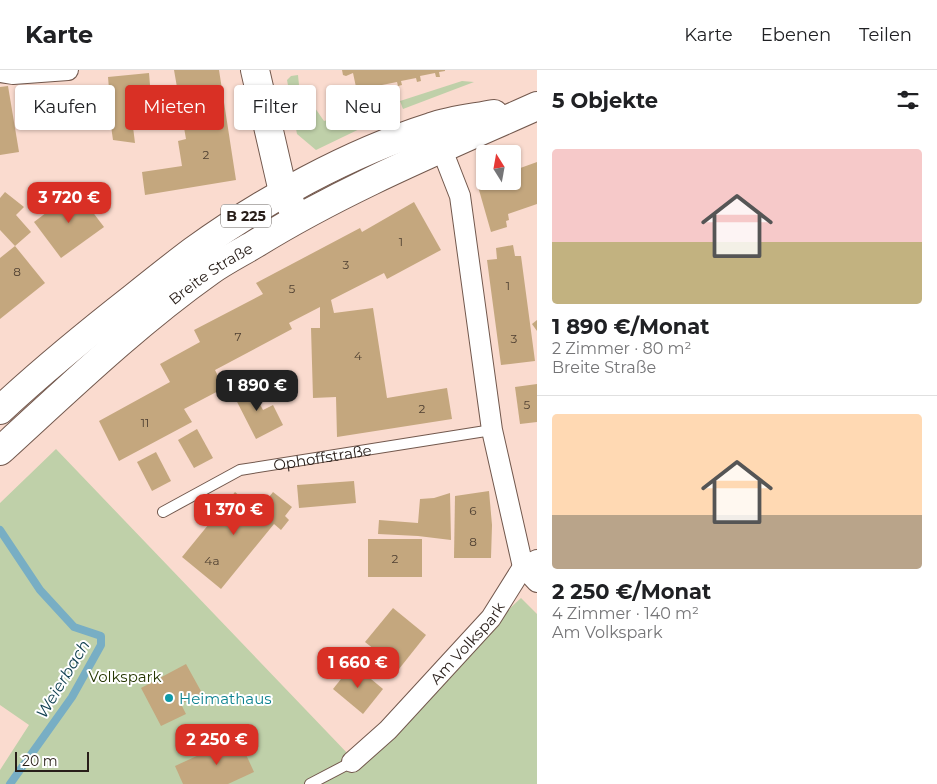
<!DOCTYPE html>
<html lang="de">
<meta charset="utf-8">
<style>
body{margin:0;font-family:Montserrat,sans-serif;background:#f6f6f6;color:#202124;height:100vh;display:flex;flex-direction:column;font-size:19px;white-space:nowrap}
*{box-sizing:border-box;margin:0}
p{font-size:16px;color:#757577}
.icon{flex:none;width:28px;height:28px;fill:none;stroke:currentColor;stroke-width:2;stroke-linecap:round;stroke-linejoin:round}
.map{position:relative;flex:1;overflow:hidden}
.drawer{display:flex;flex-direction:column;background:#fff;width:400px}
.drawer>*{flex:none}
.guide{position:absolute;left:15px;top:15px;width:446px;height:45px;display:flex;gap:10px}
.needle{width:32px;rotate:349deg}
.tools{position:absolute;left:476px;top:75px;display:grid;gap:10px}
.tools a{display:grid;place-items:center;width:45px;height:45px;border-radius:5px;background:#fff;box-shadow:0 1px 4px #0004;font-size:25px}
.scale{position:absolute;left:15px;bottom:12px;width:74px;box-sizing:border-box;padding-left:5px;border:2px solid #281e19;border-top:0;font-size:14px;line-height:18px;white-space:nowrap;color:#281e19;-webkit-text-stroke:4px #fff;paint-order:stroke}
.price{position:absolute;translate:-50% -42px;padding:0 11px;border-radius:10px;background:#d93025;color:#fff;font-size:16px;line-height:32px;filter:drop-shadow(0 1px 2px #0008)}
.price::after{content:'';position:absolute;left:50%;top:30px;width:15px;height:11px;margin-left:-8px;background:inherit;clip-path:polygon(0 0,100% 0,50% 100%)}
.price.active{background:#222;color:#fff}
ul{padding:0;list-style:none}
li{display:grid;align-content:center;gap:10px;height:265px;padding:0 15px}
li+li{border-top:1px solid #e0e0e0}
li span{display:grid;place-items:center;height:155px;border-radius:5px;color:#555}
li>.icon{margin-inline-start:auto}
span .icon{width:90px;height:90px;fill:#fffc;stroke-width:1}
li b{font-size:21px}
h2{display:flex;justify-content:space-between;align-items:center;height:60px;padding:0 15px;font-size:21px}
.chip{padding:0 18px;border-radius:5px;background:#fff;box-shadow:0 1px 4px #0004;font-size:18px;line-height:45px}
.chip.active{background:#d93025;color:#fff}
header{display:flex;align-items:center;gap:30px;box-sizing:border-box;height:70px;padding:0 25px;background:#fff;border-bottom:1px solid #e0e0e0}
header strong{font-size:24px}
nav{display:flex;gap:28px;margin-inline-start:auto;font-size:18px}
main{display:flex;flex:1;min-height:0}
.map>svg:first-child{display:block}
.green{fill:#bfd0a9}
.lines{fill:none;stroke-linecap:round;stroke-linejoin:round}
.stream{stroke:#78aec4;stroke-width:8}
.building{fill:#c4a77e}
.lane-casing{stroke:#72584d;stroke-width:12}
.street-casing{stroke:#72584d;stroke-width:22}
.secondary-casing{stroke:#72584d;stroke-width:30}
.primary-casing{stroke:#72584d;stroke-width:30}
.lane{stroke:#fff;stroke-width:10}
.street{stroke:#fff;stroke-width:20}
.secondary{stroke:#fff;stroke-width:28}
.primary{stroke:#fff;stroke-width:28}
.culture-dot{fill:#0f9aa8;stroke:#fff;stroke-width:2}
.labels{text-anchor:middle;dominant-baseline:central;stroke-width:4;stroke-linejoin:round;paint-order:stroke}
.number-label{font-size:12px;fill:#4f4032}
.shield{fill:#fff;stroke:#68625e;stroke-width:1}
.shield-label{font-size:14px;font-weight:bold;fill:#281e19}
.street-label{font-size:15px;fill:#281e19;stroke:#fff}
.park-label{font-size:15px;fill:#273804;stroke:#fff}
.culture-label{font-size:15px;fill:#0d838f;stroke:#fff;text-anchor:start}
.water-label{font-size:16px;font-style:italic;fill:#114151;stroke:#fff}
</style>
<header>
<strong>Karte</strong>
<nav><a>Karte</a><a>Ebenen</a><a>Teilen</a></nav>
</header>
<main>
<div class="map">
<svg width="537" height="714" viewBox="0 0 537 714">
<rect width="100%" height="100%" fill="#fadbcf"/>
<g class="green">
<path d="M298,5L299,15L324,51L360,41L372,53L316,80L297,64L287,10L291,6Z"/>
<path d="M462,11L474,12L403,39L400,31Z"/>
<path d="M56,379L350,686L521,528L537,544V714H0V700L29,655L0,635V433Z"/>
</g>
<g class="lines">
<path class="stream" d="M0,460L40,520L74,557L101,566V575L72,627L10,714"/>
</g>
<g class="building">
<path d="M174,0H219L236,110L145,125L142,102L182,96L178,71L186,69Z"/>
<path d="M342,0H445V1L439,2L440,7H436L435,3L420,6L421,11L417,12L416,8L401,11L402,15L398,16L397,12L382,15L383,20L379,21L378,16L363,20L364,24L360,25L359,21L353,22L352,17H356L353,3L346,6L343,5Z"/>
<path d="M149,3L152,39L131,41L135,73L113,70L109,42H111L108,7Z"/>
<path d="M8,16L19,82L0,85V17Z"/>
<path d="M537,92V134L508,144L509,150L506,151L507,157L491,162L477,113L485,110L512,111V101Z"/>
<path d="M76,120L104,157L61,188L34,152Z"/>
<path d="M5,122L24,137L16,145L31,162L15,176L0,160V128Z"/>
<path d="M414,132L441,180L387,209L384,203L331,230L334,243L373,238L387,328L447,318L452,349L337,367L336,327L313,328L311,258H320V237L289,253L292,259L215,300L224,318L184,339L192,352L119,391L99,351L170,312L160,294L200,272L194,260L263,224L256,213L360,158L362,162Z"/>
<path d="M513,175L515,186H521L535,291L501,295L487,190L497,189L496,178Z"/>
<path d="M15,176L45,213L0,249V188Z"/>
<path d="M537,250V261L532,254Z"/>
<path d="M249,313L263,340L273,335L283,355L256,369L232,322Z"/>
<path d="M537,314V352L520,354L515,317Z"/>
<path d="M197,359L213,388L194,398L178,370Z"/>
<path d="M156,382L171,411L152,421L137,392Z"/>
<path d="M354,411L356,433L299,438L297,415Z"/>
<path d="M489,421L492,455L491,488H454L455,426Z"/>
<path d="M235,422L258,441L273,422L292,437L285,446L289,450L281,460L274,454L221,519L182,487Z"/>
<path d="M450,423L451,470L418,466L378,464L379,450L418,453L420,429L434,428Z"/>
<rect x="368" y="469" width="54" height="38"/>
<path d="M393,538L426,565L399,599L365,572Z"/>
<path d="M186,594L202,623L181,634L186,644L161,656L141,618Z"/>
<path d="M353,594L383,619L363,644L333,619Z"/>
<path d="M238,667L254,702L228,714H183L175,696Z"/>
</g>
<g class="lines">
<g class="lane-casing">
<g id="lane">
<path id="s1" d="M163,442L240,400L492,360"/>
<path d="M310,714L352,692"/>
</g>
</g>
<g class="street-casing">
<g id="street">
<path d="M0,2L13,4L68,0"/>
<path d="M437,67L460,126L492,360L523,497L537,512"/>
<path id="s2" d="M352,692L388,660L491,548L523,497L537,490"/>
</g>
</g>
<g class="secondary-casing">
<path id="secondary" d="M255,0L281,113L294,142"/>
</g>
<g class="primary-casing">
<g id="primary">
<path d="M0,340C42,301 87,264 133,228C153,212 173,196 193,181C262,131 349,83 431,57C451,50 473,48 494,44"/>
<path id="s3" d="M0,381C68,319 134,255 210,201C224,191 240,183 255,174C344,119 441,79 537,36"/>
</g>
</g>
<use href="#lane" class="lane"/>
<use href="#street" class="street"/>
<use href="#secondary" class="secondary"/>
<use href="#primary" class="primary"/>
</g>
<circle class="culture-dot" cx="169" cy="628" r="5"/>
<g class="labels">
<g class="number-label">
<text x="206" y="84">2</text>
<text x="401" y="171">1</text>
<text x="346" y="194">3</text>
<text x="17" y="201">8</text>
<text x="508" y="215">1</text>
<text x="292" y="218">5</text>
<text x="238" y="266">7</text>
<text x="514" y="268">3</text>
<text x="358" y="285">4</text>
<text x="527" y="334">5</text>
<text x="422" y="338">2</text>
<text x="145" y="352">11</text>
<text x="473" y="440">6</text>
<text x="473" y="471">8</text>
<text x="395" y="488">2</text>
<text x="212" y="490">4a</text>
</g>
<rect class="shield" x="221" y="134.5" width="50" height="23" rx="4"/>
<g class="shield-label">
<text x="246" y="146">B 225</text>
</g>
<g class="street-label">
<text stroke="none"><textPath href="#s3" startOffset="276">Breite Straße</textPath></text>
<text stroke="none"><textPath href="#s1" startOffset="171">Ophoffstraße</textPath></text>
<text stroke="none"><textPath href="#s2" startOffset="166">Am Volkspark</textPath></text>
</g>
<g class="park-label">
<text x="125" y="606">Volkspark</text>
</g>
<g class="culture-label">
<text x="179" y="628">Heimathaus</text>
</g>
<g class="water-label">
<text transform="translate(63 609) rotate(-59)">Weierbach</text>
</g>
</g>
</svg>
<div class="tools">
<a><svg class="needle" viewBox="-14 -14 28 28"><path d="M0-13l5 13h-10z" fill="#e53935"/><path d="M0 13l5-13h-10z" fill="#757577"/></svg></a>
</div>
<div class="scale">20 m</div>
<b class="price" style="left:69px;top:154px">3 720 €</b>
<b class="price active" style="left:257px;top:342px">1 890 €</b>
<b class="price" style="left:234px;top:466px">1 370 €</b>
<b class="price" style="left:358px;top:619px">1 660 €</b>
<b class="price" style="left:217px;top:696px">2 250 €</b>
<div class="guide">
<a class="chip">Kaufen</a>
<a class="chip active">Mieten</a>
<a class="chip">Filter</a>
<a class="chip">Neu</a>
</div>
</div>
<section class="drawer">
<h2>5 Objekte<svg class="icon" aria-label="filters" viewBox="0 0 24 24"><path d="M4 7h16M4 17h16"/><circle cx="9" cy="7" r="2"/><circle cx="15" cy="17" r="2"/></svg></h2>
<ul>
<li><span style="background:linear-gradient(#f6c9c9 60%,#c2b280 0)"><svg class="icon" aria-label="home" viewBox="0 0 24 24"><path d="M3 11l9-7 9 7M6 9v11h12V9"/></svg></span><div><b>1 890 €/Monat</b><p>2 Zimmer · 80 m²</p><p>Breite Straße</p></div></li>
<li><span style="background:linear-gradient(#ffd9b3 65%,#b9a48a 0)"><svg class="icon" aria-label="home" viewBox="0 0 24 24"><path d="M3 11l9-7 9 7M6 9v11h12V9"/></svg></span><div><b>2 250 €/Monat</b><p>4 Zimmer · 140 m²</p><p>Am Volkspark</p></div></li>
</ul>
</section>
</main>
